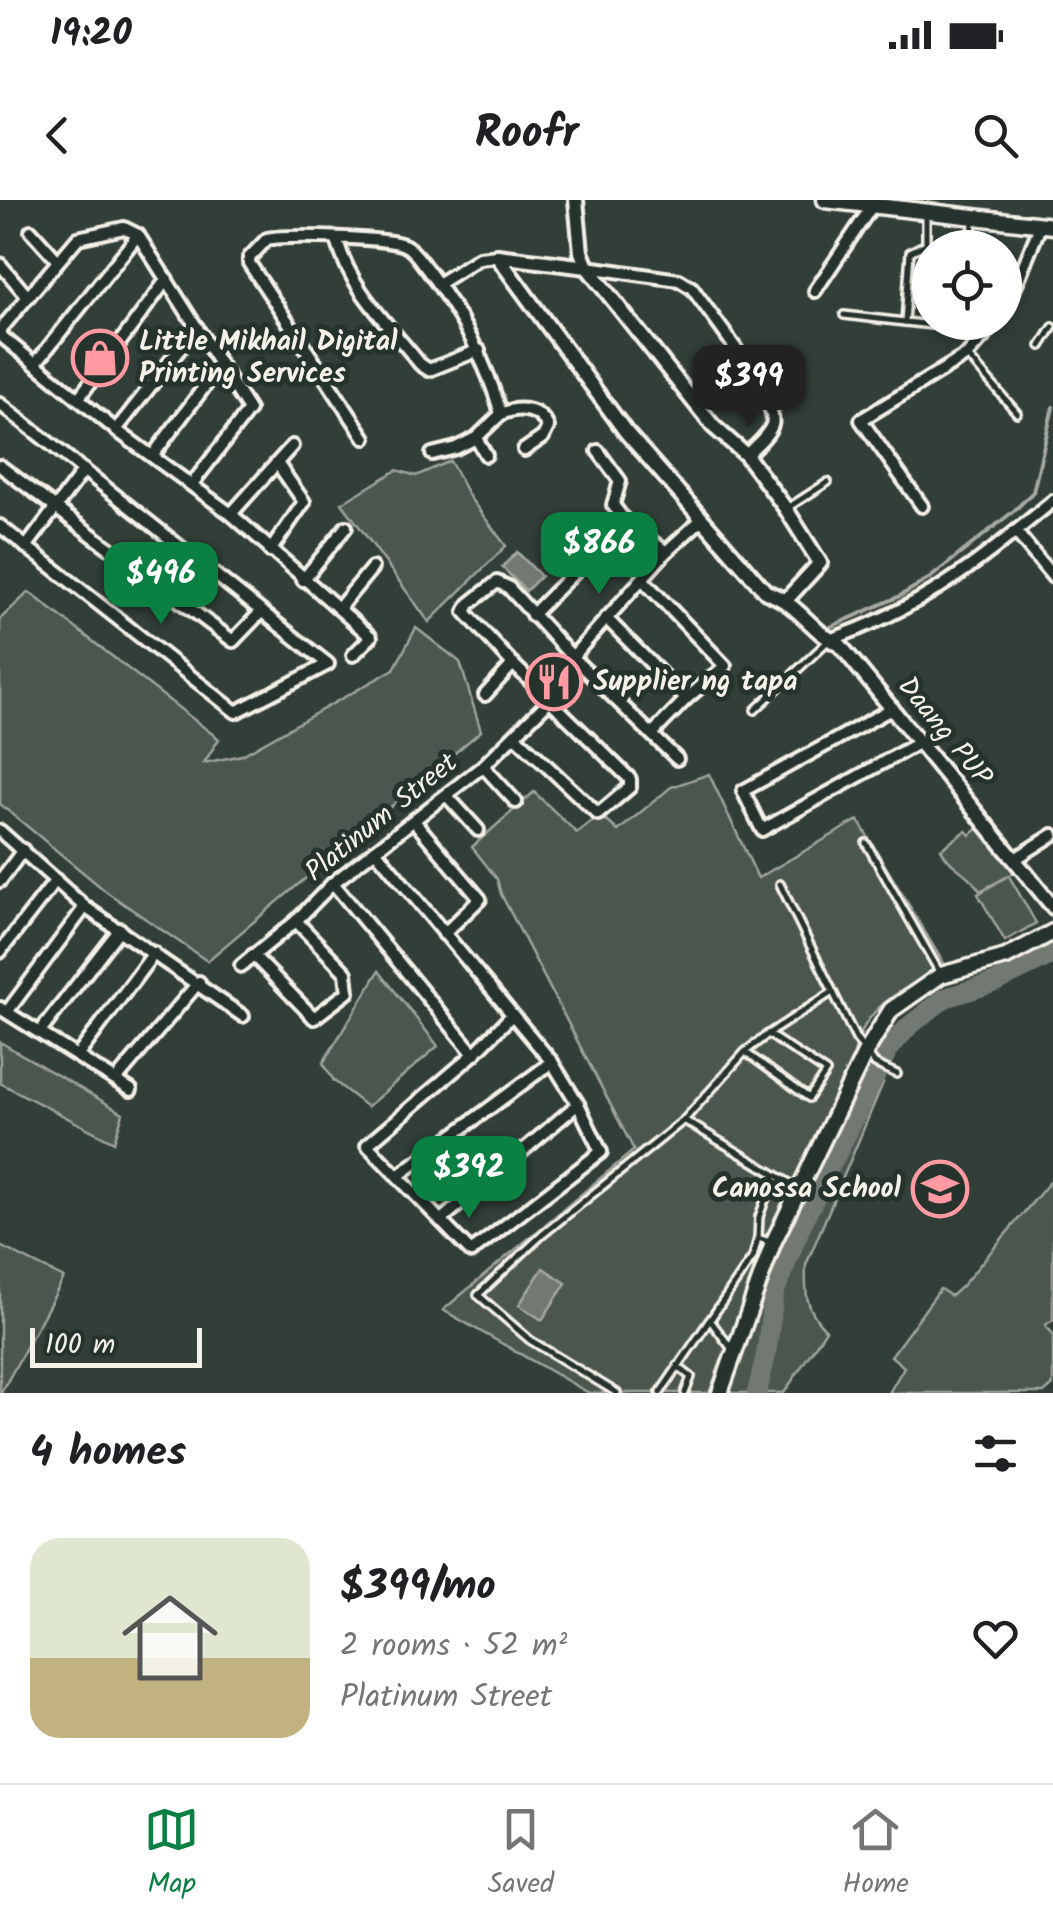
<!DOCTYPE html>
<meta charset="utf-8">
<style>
body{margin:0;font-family:Kalam,sans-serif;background:#f2f2f2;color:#202124;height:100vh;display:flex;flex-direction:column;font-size:38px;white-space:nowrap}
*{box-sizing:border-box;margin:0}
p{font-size:32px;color:#757577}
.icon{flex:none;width:55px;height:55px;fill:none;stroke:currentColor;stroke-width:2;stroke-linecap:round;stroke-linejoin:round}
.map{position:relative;height:1193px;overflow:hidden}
.details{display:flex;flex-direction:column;background:#fff;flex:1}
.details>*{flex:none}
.fabs{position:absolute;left:912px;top:30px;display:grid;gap:20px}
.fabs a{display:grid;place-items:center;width:110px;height:110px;border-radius:50%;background:#fff;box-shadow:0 5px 15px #0003;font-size:50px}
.scale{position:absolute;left:30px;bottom:25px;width:172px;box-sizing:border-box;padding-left:10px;border:5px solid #f4f1e8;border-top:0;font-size:28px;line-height:35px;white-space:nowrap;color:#f4f1e8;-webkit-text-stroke:8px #26332d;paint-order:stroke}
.price{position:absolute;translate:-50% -85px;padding:0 22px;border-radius:20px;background:#0b8043;color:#fff;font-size:32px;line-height:65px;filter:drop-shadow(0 2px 5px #0008)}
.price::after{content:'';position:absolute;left:50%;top:60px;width:30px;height:22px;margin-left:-15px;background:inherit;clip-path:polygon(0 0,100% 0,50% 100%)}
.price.current{background:#222;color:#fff}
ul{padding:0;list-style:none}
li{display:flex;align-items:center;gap:30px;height:250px;padding:0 30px}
li span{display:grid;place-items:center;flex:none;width:280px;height:200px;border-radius:30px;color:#555}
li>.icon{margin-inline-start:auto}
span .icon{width:120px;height:120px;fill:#fffc;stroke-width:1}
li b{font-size:42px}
h2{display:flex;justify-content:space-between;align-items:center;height:120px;padding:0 30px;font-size:42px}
.status{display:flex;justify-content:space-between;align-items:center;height:70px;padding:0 50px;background:#fff;direction:ltr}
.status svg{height:28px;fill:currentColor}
header{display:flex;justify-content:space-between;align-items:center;height:130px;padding:0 30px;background:#fff;font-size:45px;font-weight:600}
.dock{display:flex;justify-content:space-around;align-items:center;height:140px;border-top:2px solid #e0e0e0;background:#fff;font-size:28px;color:#757577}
.dock a{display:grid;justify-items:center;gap:5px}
.dock .current{color:#0b8043}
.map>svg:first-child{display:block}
.green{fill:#4c564f;stroke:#a0a49c;stroke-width:2.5}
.water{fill:#727972;stroke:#a6a9a1;stroke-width:2.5}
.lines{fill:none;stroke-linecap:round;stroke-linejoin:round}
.stream{stroke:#a6a9a1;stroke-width:4}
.river{stroke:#727972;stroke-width:20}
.service-casing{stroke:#f4f1e8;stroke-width:12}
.minor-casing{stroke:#f4f1e8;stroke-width:18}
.tertiary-casing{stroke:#f4f1e8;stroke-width:20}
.secondary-casing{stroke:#f4f1e8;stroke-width:21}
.service{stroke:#26332d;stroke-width:5}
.minor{stroke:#26332d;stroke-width:10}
.tertiary{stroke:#26332d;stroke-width:12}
.secondary{stroke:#26332d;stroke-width:14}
.labels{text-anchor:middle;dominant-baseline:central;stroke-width:10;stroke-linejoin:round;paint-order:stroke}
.poi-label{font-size:28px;font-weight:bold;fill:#f4f1e8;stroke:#26332d;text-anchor:start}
.street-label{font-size:28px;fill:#f4f1e8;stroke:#26332d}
</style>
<div class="status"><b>19:20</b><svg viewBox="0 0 49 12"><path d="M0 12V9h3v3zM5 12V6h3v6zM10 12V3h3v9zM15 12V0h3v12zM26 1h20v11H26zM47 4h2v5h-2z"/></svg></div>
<header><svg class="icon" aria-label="back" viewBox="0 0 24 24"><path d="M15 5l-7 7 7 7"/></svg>Roofr<svg class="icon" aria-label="search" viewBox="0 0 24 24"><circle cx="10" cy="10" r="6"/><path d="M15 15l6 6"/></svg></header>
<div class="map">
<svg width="1053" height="1193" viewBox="0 0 1053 1193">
<rect width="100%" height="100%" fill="#323e38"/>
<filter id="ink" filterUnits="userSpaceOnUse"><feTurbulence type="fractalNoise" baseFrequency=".01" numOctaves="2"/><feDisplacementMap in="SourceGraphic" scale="20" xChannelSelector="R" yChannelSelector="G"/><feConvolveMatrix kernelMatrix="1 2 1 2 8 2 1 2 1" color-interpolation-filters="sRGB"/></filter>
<g filter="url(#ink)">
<g class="green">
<path d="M450,261L470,298L506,346L429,422L342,303L397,270L416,276Z"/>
<path d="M29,392L219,539L204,563L242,555L394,469L416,428L460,462L481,531L207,761L108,693L0,604V419Z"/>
<path d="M709,574L758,678L858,620L944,764C897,796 861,804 852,864L772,1030L709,1193H589L443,1110L634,950L501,694L497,679L472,647L534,592L577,633L595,619L606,620L618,631L671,587Z"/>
<path d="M979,628L1015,672L1009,676L1036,723L1005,741L978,694L1008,676L980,691C969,672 950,668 941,649L966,631L970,635Z"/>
<path d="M379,771L438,846L367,907L334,881L323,863Z"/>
<path d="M0,842L123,913L114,942L0,883Z"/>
<path d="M858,878L883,883L806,1065C805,1093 805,1109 826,1130L784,1193H728L785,1029Z"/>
<path d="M1053,978V1120L1045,1125L1053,1134V1185L1044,1193H889L904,1167L891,1156L940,1089L951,1096L962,1086Z"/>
<path d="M0,1046L64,1078L1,1193H0Z"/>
</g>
<g class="water">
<path d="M517,352L541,376L526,391L502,367Z"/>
<path d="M543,1068L566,1083L542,1120L519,1105Z"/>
</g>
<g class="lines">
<path class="stream" d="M826,429L900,396L930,378L1015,310L1033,292L1053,207"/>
<path class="river" d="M757,1193L766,1155L774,1093L803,1021L888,850L908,827L945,798L996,782L1053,754"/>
<g class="service-casing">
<g id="service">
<path d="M926,44L910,52L905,122L950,127L963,122"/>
<path d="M926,44V14"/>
<path d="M968,48L972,42L973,22"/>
<path d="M844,115L905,122"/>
<path d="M1041,146L1053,127"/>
<path d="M967,155L1017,213"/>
<path d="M789,307L828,282"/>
<path d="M755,510L827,442"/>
<path d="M866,643L940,773"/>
<path d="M780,684L856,839L875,864L897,874"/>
<path d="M768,834L831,793"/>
<path d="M684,920L745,852L768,834L826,872L809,898L745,852"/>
<path d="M758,1038L759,1017L774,975"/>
<path d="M731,1148L710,1120L753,1057L758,1038L770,1042"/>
<path d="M677,1166L691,1177L685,1193"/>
<path d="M617,1193L530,1140L478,1095L542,1035L684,920L796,987"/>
<path d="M660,1193L709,1121"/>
</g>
</g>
<g class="minor-casing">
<g id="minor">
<path d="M31,31L58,61"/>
<path d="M337,39C348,87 390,126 420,164L429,170L479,150"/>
<path d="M0,64L27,96"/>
<path d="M587,67L679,80L692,88C708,112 780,200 772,225C768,236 754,247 746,255"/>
<path d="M438,84L479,58L497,56"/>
<path d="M815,91L872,6"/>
<path d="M1005,111L1041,24"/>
<path d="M0,130L78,38L124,28L138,35L249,210L192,284"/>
<path d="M0,135L116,230L231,314L371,437L353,455"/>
<path d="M35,164L138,35"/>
<path d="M78,199L167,79"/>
<path d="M0,204L328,464L236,512L0,326"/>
<path d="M501,214C519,206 539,208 548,227L543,237L524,250"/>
<path d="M116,230L197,127"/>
<path d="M365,238L249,63V58L267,39C286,35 392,37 406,46C415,51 421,62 427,69C461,114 486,160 501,214L476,238"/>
<path d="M598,251L620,281L613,305L625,321L666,352"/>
<path d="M432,254L456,248L476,238L486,255"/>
<path d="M153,255L220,166"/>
<path d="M0,266L233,441L261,412"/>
<path d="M922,306L861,220L967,155L997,122"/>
<path d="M231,314L292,246"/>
<path d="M1016,332L1053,377"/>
<path d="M26,347L84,270"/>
<path d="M270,351L304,302L277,263"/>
<path d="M303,380L346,327"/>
<path d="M643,380L725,466L686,499L652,534"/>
<path d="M339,408L372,368"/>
<path d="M532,415L625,321"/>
<path d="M606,418L686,499"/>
<path d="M829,440C925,407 976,364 1053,301"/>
<path d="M513,464L465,412L469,404L497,382L508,387L574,459L677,559"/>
<path d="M540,493L666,352L701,320"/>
<path d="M485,495L513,464L630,579V587L598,614L515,536"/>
<path d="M893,508L743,591L762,630L920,542"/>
<path d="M483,566L516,602"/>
<path d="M447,596L478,630"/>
<path d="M414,621L480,699L444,734"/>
<path d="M0,631L85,707L243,816"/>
<path d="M375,650L552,862L578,904L601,952L471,1052L367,945L474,854L512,815"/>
<path d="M1015,659L1053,635"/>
<path d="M0,681L23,650"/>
<path d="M333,683L474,854"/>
<path d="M0,752L56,680"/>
<path d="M253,755L314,818L348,792L346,773L296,721"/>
<path d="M241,766L296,721L333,683L483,566L549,501"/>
<path d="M0,808L131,890"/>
<path d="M7,812L85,707"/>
<path d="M40,832L120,729"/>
<path d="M78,855L154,753"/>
<path d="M116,880L199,782"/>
<path d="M399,975L552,862"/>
<path d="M441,1020L578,904"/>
</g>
</g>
<g class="tertiary-casing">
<g id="tertiary">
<path d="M576,0L581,52L587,67L713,226L746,255L786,309L820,363L787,399"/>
<path d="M497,56L625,231L766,392C800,404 811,432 840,445L1053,707"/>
<path d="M497,56L587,67"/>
</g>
</g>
<g class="secondary-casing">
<g id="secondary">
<path d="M825,0L1053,26"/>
<path d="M720,1193L773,1043L865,853L891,810L941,775L1006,757L1053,732"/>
</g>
</g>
<use href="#service" class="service"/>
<use href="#minor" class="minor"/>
<use href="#tertiary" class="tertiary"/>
<use href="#secondary" class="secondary"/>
</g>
</g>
<defs>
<g id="shop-ring" transform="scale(2.875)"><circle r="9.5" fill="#26332d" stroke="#ff9aa2" stroke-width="1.5"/><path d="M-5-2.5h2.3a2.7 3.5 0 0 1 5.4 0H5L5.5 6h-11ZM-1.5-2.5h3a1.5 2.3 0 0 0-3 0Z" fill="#ff9aa2"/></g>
<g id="restaurant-ring" transform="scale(2.875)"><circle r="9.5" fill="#26332d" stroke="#ff9aa2" stroke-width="1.5"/><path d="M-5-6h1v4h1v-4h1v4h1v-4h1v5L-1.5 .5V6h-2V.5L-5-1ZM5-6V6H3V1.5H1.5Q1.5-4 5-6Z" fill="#ff9aa2"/></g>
<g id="school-ring" transform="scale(2.875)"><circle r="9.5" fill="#26332d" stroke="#ff9aa2" stroke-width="1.5"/><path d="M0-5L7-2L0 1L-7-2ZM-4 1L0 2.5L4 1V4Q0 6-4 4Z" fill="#ff9aa2"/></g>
</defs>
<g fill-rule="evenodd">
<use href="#shop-ring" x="100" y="158"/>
<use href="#restaurant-ring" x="554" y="482"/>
<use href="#school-ring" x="940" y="989"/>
</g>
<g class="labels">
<g class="poi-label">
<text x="139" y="142">Little Mikhail Digital<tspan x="139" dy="32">Printing Services</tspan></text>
<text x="593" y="482">Supplier ng tapa</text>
<text x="901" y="989" text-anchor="end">Canossa School</text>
</g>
<g class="street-label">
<text transform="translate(944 532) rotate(51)">Daang PUP</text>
<text transform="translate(382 618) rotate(-39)">Platinum Street</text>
</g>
</g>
</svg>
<div class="fabs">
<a><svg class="icon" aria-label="locate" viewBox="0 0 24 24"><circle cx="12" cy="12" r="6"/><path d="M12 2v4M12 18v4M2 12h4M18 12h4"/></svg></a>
</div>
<div class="scale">100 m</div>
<b class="price current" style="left:749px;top:230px">$399</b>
<b class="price" style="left:599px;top:397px">$866</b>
<b class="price" style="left:161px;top:427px">$496</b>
<b class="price" style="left:469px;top:1021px">$392</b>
</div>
<section class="details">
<h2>4 homes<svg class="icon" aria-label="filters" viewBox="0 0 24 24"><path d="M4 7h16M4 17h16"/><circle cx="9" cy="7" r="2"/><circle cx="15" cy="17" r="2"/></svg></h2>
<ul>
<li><span style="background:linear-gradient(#dfe7d0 60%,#c2b280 0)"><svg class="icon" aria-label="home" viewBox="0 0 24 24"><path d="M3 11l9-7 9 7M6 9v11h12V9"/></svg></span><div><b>$399/mo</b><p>2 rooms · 52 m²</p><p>Platinum Street</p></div><svg class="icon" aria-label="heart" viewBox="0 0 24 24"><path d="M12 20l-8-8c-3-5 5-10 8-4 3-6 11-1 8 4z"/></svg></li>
</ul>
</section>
<nav class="dock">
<a class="current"><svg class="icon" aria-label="map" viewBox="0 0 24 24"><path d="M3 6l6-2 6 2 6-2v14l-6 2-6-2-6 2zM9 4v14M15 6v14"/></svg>Map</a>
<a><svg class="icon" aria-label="saved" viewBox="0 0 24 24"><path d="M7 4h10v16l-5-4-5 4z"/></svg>Saved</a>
<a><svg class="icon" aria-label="home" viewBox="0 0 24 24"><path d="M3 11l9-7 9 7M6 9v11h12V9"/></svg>Home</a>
</nav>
